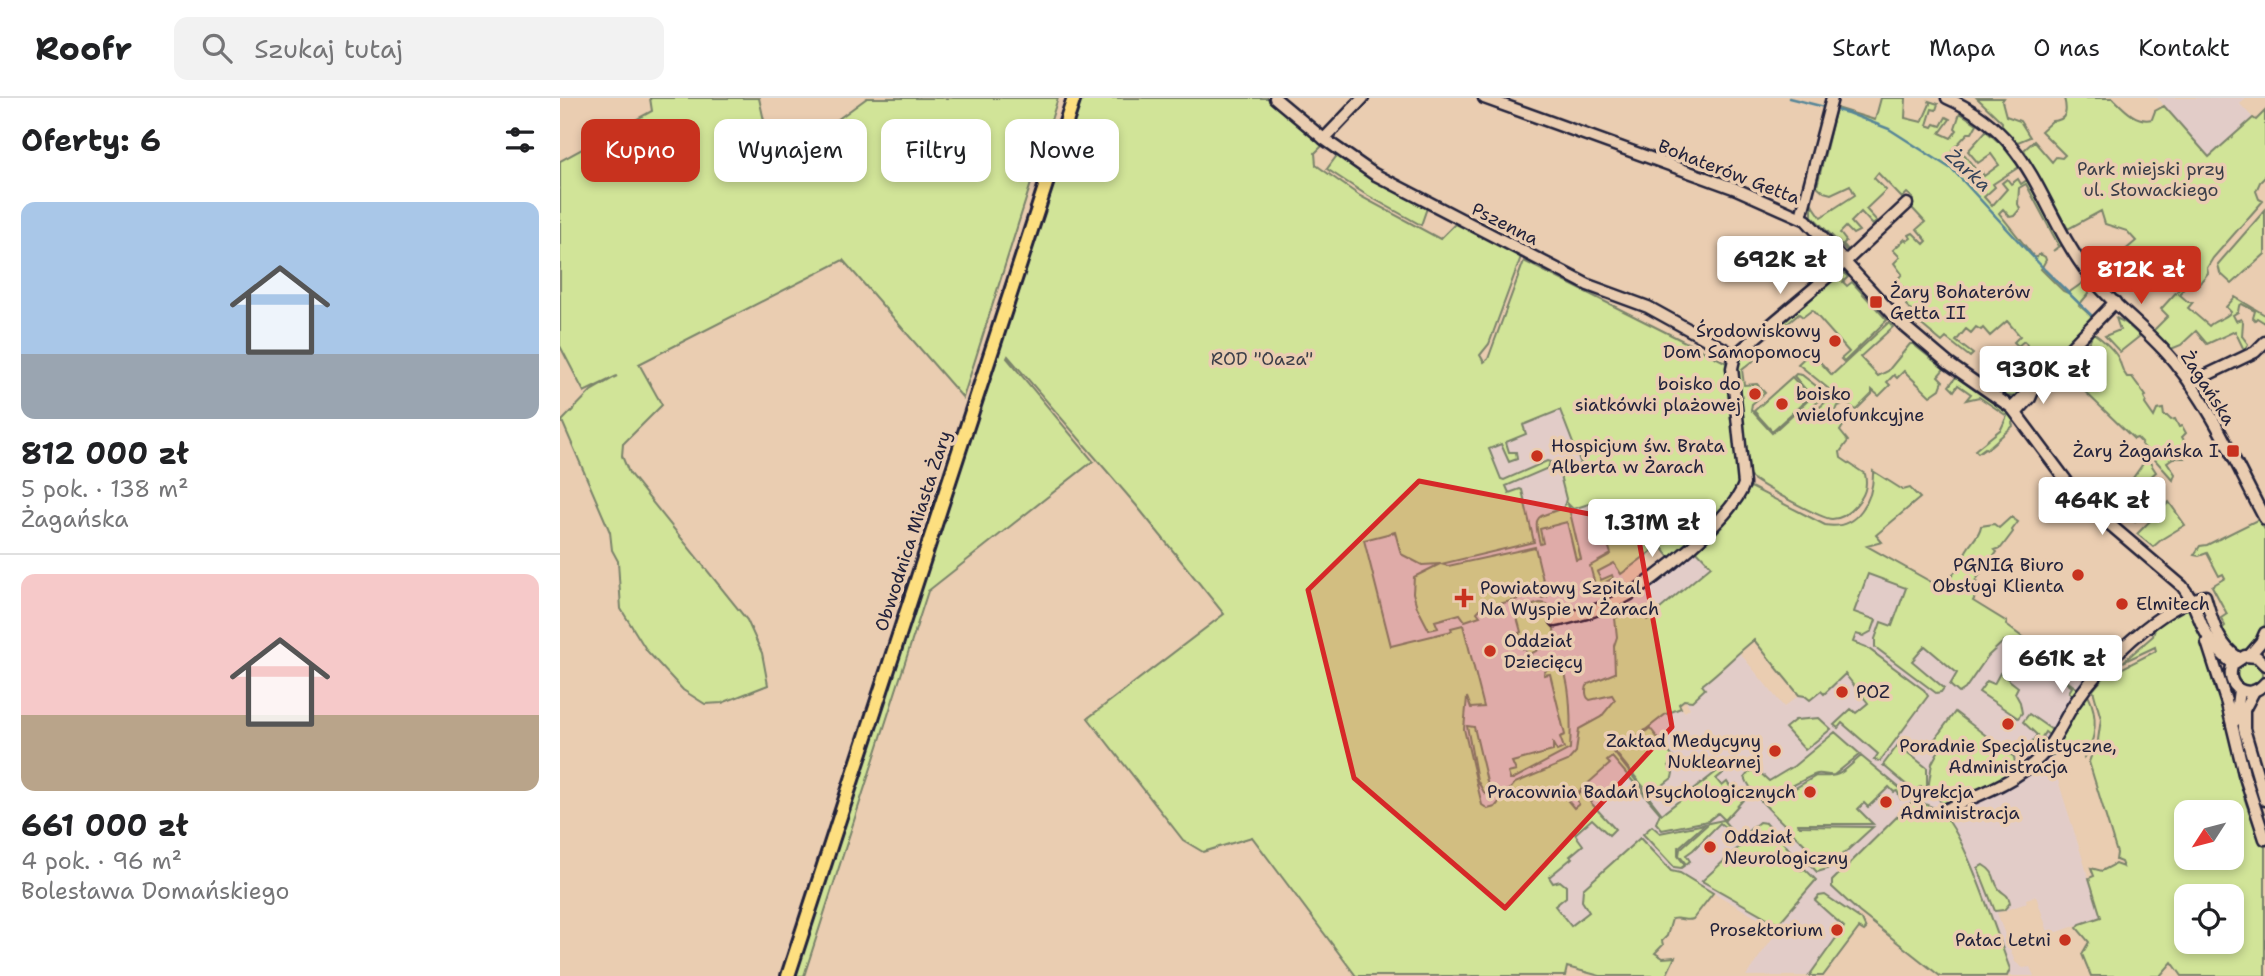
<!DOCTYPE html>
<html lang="pl">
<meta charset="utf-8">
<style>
body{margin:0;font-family:"Shantell Sans",sans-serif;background:#f2f2f2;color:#202124;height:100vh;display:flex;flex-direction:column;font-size:26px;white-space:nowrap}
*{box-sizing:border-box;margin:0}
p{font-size:23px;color:#757577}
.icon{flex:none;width:38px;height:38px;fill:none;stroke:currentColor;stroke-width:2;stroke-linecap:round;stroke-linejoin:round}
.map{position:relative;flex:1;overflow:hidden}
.side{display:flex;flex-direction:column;background:#fff;width:560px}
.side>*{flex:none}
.banner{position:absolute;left:21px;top:21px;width:665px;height:63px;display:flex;gap:14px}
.needle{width:46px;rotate:234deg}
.controls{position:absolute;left:1614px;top:702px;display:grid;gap:14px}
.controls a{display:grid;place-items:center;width:70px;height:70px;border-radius:14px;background:#fff;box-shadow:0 4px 10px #0003;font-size:35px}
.price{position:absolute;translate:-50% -60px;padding:0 16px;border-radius:7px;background:#fff;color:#222;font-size:23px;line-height:46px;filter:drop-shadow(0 2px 4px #0008)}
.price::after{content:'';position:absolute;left:50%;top:42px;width:21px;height:16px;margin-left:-10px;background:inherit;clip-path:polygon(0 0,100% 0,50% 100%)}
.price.on{background:#c8321e;color:#fff}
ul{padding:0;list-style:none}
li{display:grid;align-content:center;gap:14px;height:371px;padding:0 21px}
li+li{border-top:2px solid #e0e0e0}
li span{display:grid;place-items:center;height:217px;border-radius:14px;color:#555}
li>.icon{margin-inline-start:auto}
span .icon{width:126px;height:126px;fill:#fffc;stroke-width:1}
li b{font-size:30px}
h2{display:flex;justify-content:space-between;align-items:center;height:84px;padding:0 21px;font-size:30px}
.pill{padding:0 24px;border-radius:14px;background:#fff;box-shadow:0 4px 10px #0003;font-size:24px;line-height:63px}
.pill.on{background:#c8321e;color:#fff}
header{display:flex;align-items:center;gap:42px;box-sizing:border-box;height:98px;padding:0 35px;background:#fff;border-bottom:2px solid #e0e0e0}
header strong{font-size:33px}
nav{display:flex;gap:38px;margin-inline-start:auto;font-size:24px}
.search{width:490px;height:63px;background:#f2f2f2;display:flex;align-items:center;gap:18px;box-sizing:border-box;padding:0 24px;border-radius:14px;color:#757577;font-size:26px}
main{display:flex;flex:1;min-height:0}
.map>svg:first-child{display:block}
.built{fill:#e2ccc8}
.green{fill:#d1e498;stroke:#7a836a;stroke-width:2;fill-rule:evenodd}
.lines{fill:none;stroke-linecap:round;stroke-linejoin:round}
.stream{stroke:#578698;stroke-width:2.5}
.minor-casing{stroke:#22223b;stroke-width:15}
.major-casing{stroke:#22223b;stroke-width:18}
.minor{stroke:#eacdb1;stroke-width:10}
.major{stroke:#fddf80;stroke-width:12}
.marked{fill:#d62828;fill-opacity:0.2;stroke:#d62828;stroke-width:5;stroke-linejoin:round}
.poi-dot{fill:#c8321e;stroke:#eacdb1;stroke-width:2.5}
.labels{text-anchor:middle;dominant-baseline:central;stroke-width:7;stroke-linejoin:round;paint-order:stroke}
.park-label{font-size:18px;fill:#3c3f49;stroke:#eacdb1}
.street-label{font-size:18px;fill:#22223b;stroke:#eacdb1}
.poi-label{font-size:18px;fill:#22223b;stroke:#eacdb1;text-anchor:start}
.water-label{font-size:19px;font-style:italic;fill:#34435a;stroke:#eacdb1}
</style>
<header>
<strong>Roofr</strong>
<div class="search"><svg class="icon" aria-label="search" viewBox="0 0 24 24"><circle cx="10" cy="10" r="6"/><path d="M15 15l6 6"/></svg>Szukaj tutaj</div>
<nav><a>Start</a><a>Mapa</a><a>O nas</a><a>Kontakt</a></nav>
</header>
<main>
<section class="side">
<h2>Oferty: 6<svg class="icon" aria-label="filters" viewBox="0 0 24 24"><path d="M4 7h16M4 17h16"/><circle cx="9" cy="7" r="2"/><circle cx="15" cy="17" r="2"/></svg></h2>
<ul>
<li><span style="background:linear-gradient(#a9c7e8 70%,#9aa5b1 0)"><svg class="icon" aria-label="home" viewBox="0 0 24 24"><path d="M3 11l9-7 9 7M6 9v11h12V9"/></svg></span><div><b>812 000 zł</b><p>5 pok. · 138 m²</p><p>Żagańska</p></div></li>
<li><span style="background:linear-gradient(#f6c9c9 65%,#b9a48a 0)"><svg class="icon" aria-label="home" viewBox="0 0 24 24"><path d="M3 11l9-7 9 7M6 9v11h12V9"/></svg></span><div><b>661 000 zł</b><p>4 pok. · 96 m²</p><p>Bolesława Domańskiego</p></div></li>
</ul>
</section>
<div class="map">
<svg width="1705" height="878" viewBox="0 0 1705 878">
<rect width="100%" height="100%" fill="#eacdb1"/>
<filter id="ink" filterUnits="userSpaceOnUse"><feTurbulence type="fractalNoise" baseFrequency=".0143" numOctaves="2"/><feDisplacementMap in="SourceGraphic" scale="14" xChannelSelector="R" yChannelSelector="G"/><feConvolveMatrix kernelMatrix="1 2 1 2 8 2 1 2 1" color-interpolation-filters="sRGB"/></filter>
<g filter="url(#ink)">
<g class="built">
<path d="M1597,0H1686L1680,6L1695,22L1693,21L1649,59Z"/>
<path d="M993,295L1022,366L1001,376L1007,402L1014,411L1035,404L1057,470L1072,490L1133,449L1151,468L1086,522L1054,524L1057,539L1054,548L1055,575L1028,586L1026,590L1030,602L1052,597L1054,605L1041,619L1020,630L1016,654L1008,663L955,685L935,709L928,711L922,707L910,661L904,631L907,601L891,533L831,549L801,431Z"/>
<path d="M1305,447L1445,527L1495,563L1516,565L1543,580L1527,599L1529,644L1491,660L1541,819L1489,837L1476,798L1466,801L1467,805L1437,815L1455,864L1463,870L1470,869L1474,878H1447L1450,871L1408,760L1391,727L1380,713L1288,764L1316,793L1249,878H1186L1218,832L1120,775L1111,774L1009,861L973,741L1052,653L1064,648L1107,615L1121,610L1125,614L1130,610L1125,601L1158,575L1179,554L1224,609L1239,597L1245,598Z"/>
</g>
<g class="green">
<path d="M90,0H199L214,68L307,0H498L403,300L283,162L79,266L102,307L63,346L62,358L69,375L187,522L202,555L208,587L162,605L145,606L123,592L87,553L61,511L58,463L52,452L50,434L2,323L31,293L57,278L24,294L0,248V63L92,13Z"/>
<path d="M520,0H711L764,46L755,55L756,67L800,98L880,141L900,121L962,156L929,246L920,257L924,264L928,261L964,163L1167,265L1179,388L1156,421L1111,461L1100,447L1061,476L1054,465L1037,474L1041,482L1052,477L1053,480L1046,484L1050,493L1046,500L1038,497L1030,468L1051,456L1035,404L1013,411L1008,406L1021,461L1016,462L1007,424L980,431L983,445L980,446C971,412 980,421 1004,409L1006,401L1000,377L1021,366L1000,312L963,327L966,336L946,344L949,354H956L957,361L949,364L941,346L929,351L941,381L944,382L987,363L990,364L988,370L946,388L949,395L960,391L962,392L974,444L881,466L888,468L975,449L987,499L982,500L978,496L920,511L917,514L920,518L905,523L900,516L875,523L878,530L869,532L857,509L853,495L854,479L880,466L862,467L841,456L835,434L804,442L831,548L892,533L891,530L903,527L924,609L911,610L907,599L904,631L922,707L928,711L935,709L955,685L1008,663L1016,654L1019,631L1041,619L1055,602L1052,597L1030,602C1025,599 1025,591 1028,586L1055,575L1054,548L1057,539L1055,520L1074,511L1087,522L1151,468L1133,449L1191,389L1265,427C1297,433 1314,401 1313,373L1343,392L1350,390L1360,400L1316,437L1322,444L1307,448L1382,490L1398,470L1397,465L1404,459C1405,448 1419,441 1421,428L1434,426L1439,430L1451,419L1458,424L1452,432L1453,434L1441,450L1435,452L1437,454L1415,483L1421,488L1413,503L1447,524L1446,527L1495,563L1504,564L1497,576L1518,591L1513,598L1509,594L1512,589L1454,545L1444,543L1428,558L1405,591L1399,595L1390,587L1397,575L1365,548L1352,563L1384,590L1381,594L1376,595L1315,549V541L1321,524L1332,528L1346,490L1308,476L1294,514L1316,522L1312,533L1303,538L1296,536L1293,544L1306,549L1364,592L1368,598L1320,663L1314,662L1318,656L1282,625L1278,630L1274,627L1291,611L1296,615L1308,605L1285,576L1264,596L1261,593L1250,602L1245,598L1239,597L1194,542C1176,556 1161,573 1142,587L1145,591L1132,603L1124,602L1119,606L1121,610L1106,616L1075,640L1053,653L1102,716L1164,668L1167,672L1156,681L1162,688L1167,684L1171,690L1176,687L1183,702L1165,722L1158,715L1148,723L1102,732L1096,725L1100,715L1052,659L1047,663L1050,666L1008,703L1014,710L1019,706L1015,700L1021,694L1055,731L1049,737L1032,721L1015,736L1023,747L1010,758L1012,760L989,779L993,785L1000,783L1006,788V799L995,808L1011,828L1029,814L1022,803L1023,791L1080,740L1111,773L1120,775L1153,795L1133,821C1126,824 1120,819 1112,821L1107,838L1102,843L1103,847L1095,855L1103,860L1115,859L1106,878H1040L1007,869L1005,878H796L692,739L643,754L623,742L528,620L664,516L576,407L448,258L447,260L533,363L368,493L244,878H233Z"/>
<path d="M1321,0H1346L1345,20L1362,24L1370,6L1369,3L1378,6L1376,12L1372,11L1367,27L1373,29L1375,26L1381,28L1386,19L1390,21L1380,35L1391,40L1397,32L1395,30L1400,15L1417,26L1412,35H1408L1392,52L1405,57L1418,75L1421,73L1424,78L1439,67L1431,56L1418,65L1408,53L1426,33L1441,46L1459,69L1433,86L1435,89L1424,99L1432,108L1447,91L1442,85L1447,81L1451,86L1458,81L1461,86L1467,82L1502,147L1493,153L1499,148L1466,86L1459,90L1458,106L1460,111L1454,118L1450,119L1443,111L1439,115L1475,160L1480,156L1485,159L1486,162L1481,171L1503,193L1508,195L1524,184L1529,195L1519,207L1532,219L1475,278L1471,274L1483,261L1474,252L1470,255L1465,251L1467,246L1464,243L1458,248L1454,244L1460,238L1447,223L1430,238L1423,230L1421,232L1416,229L1411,235L1406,231L1396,243L1413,256L1410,259L1386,240L1382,244L1357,223L1359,220L1346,207V201L1350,197L1340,187L1338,181L1342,176L1334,165L1340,159L1333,152L1345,141L1347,143L1351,140L1349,137L1353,135L1364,146L1367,143L1357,131L1365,124L1353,111V100L1347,95L1342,100L1318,75L1314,80L1326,92L1306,111L1317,123L1313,127L1301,114L1291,124L1299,133L1293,136L1286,129L1280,135L1286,143L1283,146L1289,153L1288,154L1252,118V106L1261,119L1295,97L1290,87L1271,96L1264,94L1257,88L1276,10L1315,22Z"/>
<path d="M1417,0H1444L1442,3L1446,18L1460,23L1470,39L1458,44L1451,41L1442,31V24Z"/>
<path d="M1504,0H1553C1564,11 1576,25 1592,21L1595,13L1604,8L1649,59L1693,20L1696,22L1705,13V79L1700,84L1696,93L1699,101L1703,103L1653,160L1647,170L1648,175L1639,186L1631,183L1619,196L1628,204H1633L1628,210L1649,228C1656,221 1664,222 1671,214L1666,209L1675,199L1705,217V225L1697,220L1695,222L1693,220L1695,213L1682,206L1679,208L1678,214L1673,217L1676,223L1681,221L1683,224L1682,238L1688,246L1684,252L1675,233L1647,246L1636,233L1621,247L1611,251L1593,233L1608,218L1601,211L1621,189L1606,176L1598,179L1588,188H1583L1581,180L1591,168L1587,162L1573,169L1569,165L1544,184L1537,176L1576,143L1567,133L1545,126L1541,113L1508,131L1464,52L1474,43L1492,64L1496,59L1502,60L1505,57L1481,33L1492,23C1508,23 1507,11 1504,0Z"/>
<path d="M781,52L868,107L861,127L805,96L767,71Z"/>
<path d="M1705,112V156L1672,186L1660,175L1658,166Z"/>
<path d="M1279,175H1284L1288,179L1283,184L1287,188L1292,184L1327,222L1284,264L1281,261L1289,254L1252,212L1243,219L1239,216L1220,232L1218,228Z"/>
<path d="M1556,220L1566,225L1580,238L1560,254L1545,238L1560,232Z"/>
<path d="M1329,224L1333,229L1300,259L1318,278L1328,273L1350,246H1353L1384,271L1378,278L1383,283L1380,291L1370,298L1344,273L1337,280L1334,277L1327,284L1330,287L1319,298L1312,292V296L1296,312L1286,305L1278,308L1273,319L1283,328L1280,333L1288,343L1280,354L1281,360L1305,376C1308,389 1304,398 1296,407C1290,414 1282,421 1272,421C1261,421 1198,386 1188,377L1177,270L1179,263L1193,250L1198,259L1182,272L1184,287L1197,286L1205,295L1192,306L1191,312L1212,335L1252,299L1234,278L1236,276L1242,277L1260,291L1257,296L1262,300L1251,310L1254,314L1275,296L1238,266L1251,254L1272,277Z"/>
<path d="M1533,235C1541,240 1557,254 1560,264C1562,271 1562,273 1567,279H1572L1586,298L1584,299L1586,303L1585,306L1594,319L1597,312L1603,311L1604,318H1607L1611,322L1615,321L1619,329L1622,328L1626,335L1622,339L1626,346L1618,349L1624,360H1613L1607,364L1615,376L1613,382L1581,346L1582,345L1577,340L1574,341L1516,285L1518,278L1530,285L1535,280L1529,272L1521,273L1517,269L1522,248L1529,244Z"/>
<path d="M1436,266L1453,280L1458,275L1469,284L1455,299L1447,298L1423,282Z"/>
<path d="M1232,279L1250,299L1212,333L1194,313Z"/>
<path d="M1396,279L1450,317L1454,322L1452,325L1453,328L1427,351L1425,350L1418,355L1415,352L1441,331L1447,318L1419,299L1406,302L1411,296L1398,287L1394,293L1389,288Z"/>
<path d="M1587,360L1596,374L1588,381L1593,394L1577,413L1580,417L1575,424L1559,411L1571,395L1566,390Z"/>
<path d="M1609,404L1625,427L1602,441L1593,449L1577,436Z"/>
<path d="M1699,421L1705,432V526L1701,537L1690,552L1678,556L1670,551L1660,532L1665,528L1661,520L1667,516L1652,488L1665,480L1663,476L1659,478L1647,455L1639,458L1634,457L1640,448L1647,447Z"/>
<path d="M980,505L986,506L990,510L996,542L967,558L966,551H963L959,535L961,534L955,512L957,511L960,519L974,515L973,507Z"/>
<path d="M1622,510L1632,512L1635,516L1655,592L1661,600C1672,649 1680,705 1705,749V878H1622L1612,864L1600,878H1531L1522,856L1529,844L1517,830L1520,826L1541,819L1529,780L1534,778L1531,770L1542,773L1555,766L1563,769L1561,764L1556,762L1557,755L1529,664L1533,653L1541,650L1538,642L1541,621L1533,592L1543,580L1596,553L1595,549L1563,564L1593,538L1595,530ZM1626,714H1671V760H1626ZM1626,798H1671V844H1626Z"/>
<circle cx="1689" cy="577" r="13"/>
<path d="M1000,568C1012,578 1011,635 1010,651L953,681H950L948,675L956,673L952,664L993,653V646L997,653L1004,650L1000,639L1005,637L990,576L984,577V575L988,570Z"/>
<path d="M1440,575L1458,589L1455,595L1460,604L1462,615L1458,620L1419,594L1427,583L1434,586Z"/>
<path d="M1528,597C1538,617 1537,641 1524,659L1523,654L1527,652L1524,646L1487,659L1488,654L1524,598Z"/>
<path d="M1395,614L1454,659L1456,671L1416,694L1410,690L1393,698L1390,706L1385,708L1380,703L1377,696L1368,691L1372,665L1379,652L1372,645Z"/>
<path d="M1469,616L1492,632L1489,637L1485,634L1482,639L1486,643L1476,654L1463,656L1477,637L1463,624Z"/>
<path d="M1259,620L1271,631L1245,652L1225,630L1235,622Z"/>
<path d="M907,628L914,629L929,692L925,696L917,682Z"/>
<path d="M1090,630L1115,662L1109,668L1113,675L1112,680L1090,697L1055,654L1065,650Z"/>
<path d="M1275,634L1300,656L1274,677C1268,678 1263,675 1257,676C1252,677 1224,692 1222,694L1237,689L1256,678C1282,680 1282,674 1301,658L1347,696L1341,701L1337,693L1334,694L1329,689L1308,709L1304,705L1298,711L1313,726H1238L1239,728L1313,729L1267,771L1257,774L1241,757L1248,750C1233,733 1191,699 1185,679L1189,674L1196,671L1209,683L1234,668Z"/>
<path d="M1338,647L1367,670V690L1360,689L1355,694L1323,667Z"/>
<path d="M1354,702C1362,705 1372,708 1379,713C1403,728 1438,840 1450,871L1447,878H1380L1299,814L1272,789V783Z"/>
<path d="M1163,722L1169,729L1167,731L1160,725L1133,752L1126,757L1130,763L1126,766L1119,757L1120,751L1149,725Z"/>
<path d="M1199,724L1206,725L1235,758L1233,762L1241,772L1245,771L1256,782L1218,826L1142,783L1189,740L1186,735Z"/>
<path d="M1145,726L1118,750V758L1125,767L1121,770L1114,769L1083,736L1092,728L1100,735Z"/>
<path d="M1423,767C1437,775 1432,782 1439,791C1444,797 1448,795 1450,805L1444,812L1435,813L1418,770Z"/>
<path d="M1265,797L1302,822L1306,831L1304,833L1299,830L1263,878H1249L1284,829L1255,803L1259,798Z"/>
</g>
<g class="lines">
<path class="stream" d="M1229,0L1288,15L1329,31L1393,72L1485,172L1532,218"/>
<g class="minor-casing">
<g id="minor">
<path d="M715,0L764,41L814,76L1028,187L1088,209L1175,257"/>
<path d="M924,0L1176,91L1246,122L1343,227L1389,266L1452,310L1520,401L1622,488C1632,500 1636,513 1642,527C1649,544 1660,555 1673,566"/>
<path d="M1387,0C1476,39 1477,110 1530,178C1555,210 1590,233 1615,265C1653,311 1677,369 1705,421"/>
<path d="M764,41L803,0"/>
<path d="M1241,119L1272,0"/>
<path d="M1630,285L1695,254L1705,244"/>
<path d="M1452,310L1555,204"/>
<path d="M1457,314L1470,300L1476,286"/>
<path d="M996,523C1020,517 1041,512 1063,500C1095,483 1173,419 1184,386L1172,270L1175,257L1285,164L1347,106"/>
<path d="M1647,544L1667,606L1684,676L1705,741"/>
<path d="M1689,558L1701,544L1705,535"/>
<path d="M1705,567L1697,559L1685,558L1673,566C1663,589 1689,604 1705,585"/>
<path d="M1693,595L1684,612V631L1705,702"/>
<path d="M1675,623L1679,592"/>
<path d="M1385,712C1416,698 1454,685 1479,660C1494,646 1503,623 1514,606C1539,568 1601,507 1645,498C1652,521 1657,547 1679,560"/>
</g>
</g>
<g class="major-casing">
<path id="major" d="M228,878L514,0"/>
</g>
<use href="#minor" class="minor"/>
<use href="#major" class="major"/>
</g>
</g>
<path class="marked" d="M859,383L1076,425L1112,629L945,810L794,680L748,492Z"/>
<g class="poi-dot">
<rect x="1309" y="197" width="14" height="14" rx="3.5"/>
<circle cx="1275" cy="243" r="7"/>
<circle cx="1195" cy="296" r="7"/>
<circle cx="1222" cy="306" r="7"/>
<rect x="1666" y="346" width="14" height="14" rx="3.5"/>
<circle cx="977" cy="358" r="7"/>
<circle cx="1518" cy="477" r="7"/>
<path d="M900.5 489.5h7v7h7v7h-7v7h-7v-7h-7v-7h7z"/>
<circle cx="1562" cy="506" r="7"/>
<circle cx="930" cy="553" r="7"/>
<circle cx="1282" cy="594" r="7"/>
<circle cx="1448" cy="626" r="7"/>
<circle cx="1215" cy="653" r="7"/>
<circle cx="1250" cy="694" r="7"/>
<circle cx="1326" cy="704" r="7"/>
<circle cx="1150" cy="749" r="7"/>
<circle cx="1277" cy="832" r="7"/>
<circle cx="1505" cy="842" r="7"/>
</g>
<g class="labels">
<g class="park-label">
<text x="1591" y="71">Park miejski przy<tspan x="1591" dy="21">ul. Słowackiego</tspan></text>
<text x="702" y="261">ROD "Oaza"</text>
</g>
<g class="street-label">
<text transform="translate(1169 74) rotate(21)">Bohaterów Getta</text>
<text transform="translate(945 126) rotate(27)">Pszenna</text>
<text transform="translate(1648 290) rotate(57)">Żagańska</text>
<text transform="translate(353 433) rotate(-72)">Obwodnica Miasta Żary</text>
</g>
<g class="poi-label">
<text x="1330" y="194">Żary Bohaterów<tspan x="1330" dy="21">Getta II</tspan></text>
<text x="1261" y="233" text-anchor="end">Środowiskowy<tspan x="1261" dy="21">Dom Samopomocy</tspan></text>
<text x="1181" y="286" text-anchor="end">boisko do<tspan x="1181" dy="21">siatkówki plażowej</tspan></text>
<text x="1236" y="296">boisko<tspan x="1236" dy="21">wielofunkcyjne</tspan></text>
<text x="991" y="348">Hospicjum św. Brata<tspan x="991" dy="21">Alberta w Żarach</tspan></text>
<text x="1659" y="353" text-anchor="end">Żary Żagańska I</text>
<text x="1504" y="467" text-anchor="end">PGNIG Biuro<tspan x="1504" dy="21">Obsługi Klienta</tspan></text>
<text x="920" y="490">Powiatowy Szpital<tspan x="920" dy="21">Na Wyspie w Żarach</tspan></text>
<text x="1576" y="506">Elmitech</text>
<text x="944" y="543">Oddział<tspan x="944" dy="21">Dziecięcy</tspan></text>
<text x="1296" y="594">POZ</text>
<text x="1201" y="643" text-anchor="end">Zakład Medycyny<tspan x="1201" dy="21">Nuklearnej</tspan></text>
<text x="1448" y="648" text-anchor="middle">Poradnie Specjalistyczne,<tspan x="1448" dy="21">Administracja</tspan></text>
<text x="1236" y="694" text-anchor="end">Pracownia Badań Psychologicznych</text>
<text x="1340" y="694">Dyrekcja<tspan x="1340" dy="21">Administracja</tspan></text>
<text x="1164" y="739">Oddział<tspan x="1164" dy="21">Neurologiczny</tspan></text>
<text x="1263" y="832" text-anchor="end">Prosektorium</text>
<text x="1491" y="842" text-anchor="end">Pałac Letni</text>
</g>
<g class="water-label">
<text transform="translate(1408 72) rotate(42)">Żarka</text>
</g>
</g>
</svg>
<div class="controls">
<a><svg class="needle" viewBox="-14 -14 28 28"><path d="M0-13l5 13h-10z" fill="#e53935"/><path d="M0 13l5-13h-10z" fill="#757577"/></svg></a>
<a><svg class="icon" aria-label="locate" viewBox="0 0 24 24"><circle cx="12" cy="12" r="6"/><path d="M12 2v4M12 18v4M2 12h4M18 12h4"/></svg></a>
</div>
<b class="price" style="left:1220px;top:198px">692K zł</b>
<b class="price on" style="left:1581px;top:208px">812K zł</b>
<b class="price" style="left:1483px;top:308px">930K zł</b>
<b class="price" style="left:1542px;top:439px">464K zł</b>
<b class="price" style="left:1092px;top:461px">1.31M zł</b>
<b class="price" style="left:1502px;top:597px">661K zł</b>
<div class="banner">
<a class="pill on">Kupno</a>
<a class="pill">Wynajem</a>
<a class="pill">Filtry</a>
<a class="pill">Nowe</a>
</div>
</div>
</main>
